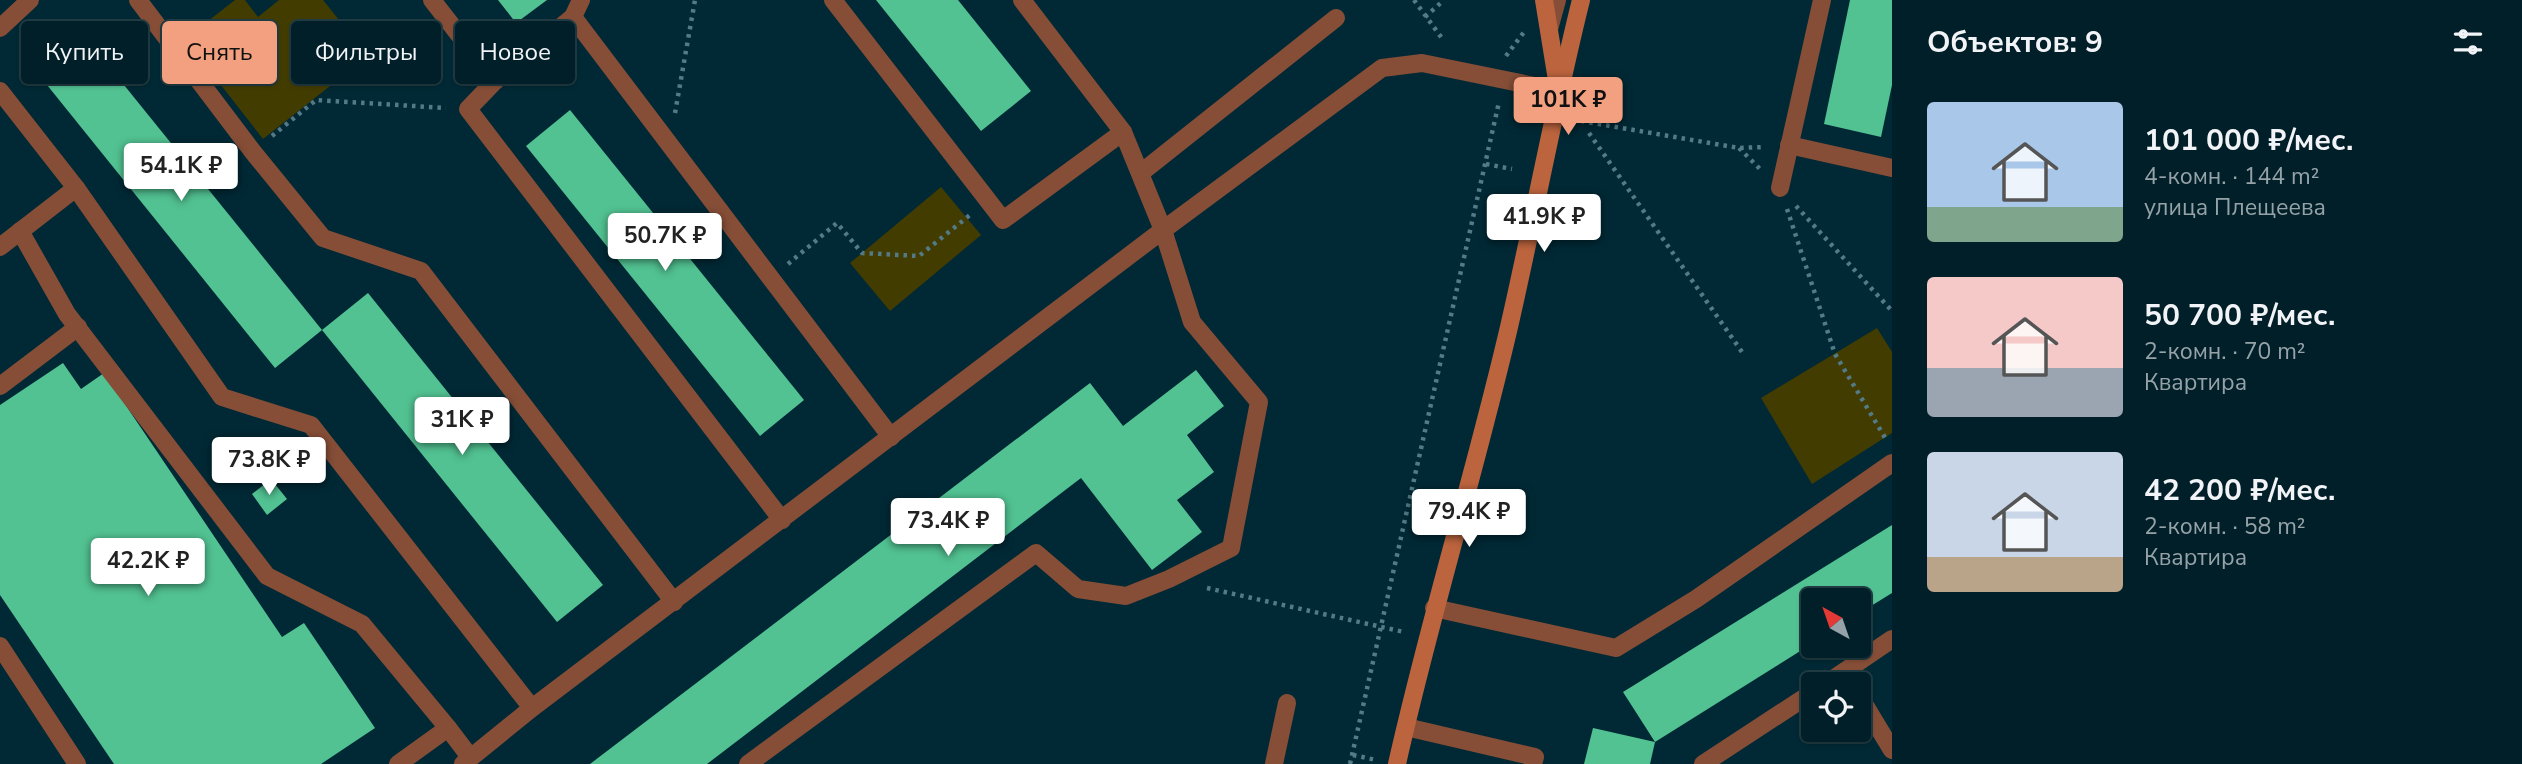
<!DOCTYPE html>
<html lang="ru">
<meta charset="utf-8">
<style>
body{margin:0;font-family:"Nunito Sans",sans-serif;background:#0e2c34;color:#f1f3f6;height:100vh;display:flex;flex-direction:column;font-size:26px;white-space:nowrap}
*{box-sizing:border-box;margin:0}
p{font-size:23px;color:#95a2a8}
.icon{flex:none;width:38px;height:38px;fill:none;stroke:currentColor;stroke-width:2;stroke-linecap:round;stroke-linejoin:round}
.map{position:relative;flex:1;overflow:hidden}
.panel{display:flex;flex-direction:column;background:#001f28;width:630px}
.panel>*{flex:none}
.top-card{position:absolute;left:21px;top:21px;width:665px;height:63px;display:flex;gap:14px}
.needle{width:46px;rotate:320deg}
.fabs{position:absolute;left:1801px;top:588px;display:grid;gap:14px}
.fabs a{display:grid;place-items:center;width:70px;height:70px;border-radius:7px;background:#001f28;box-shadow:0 2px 5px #0004,0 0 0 2px #223d45;font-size:35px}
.price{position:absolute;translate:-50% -60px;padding:0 16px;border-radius:7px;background:#fff;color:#222;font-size:23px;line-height:46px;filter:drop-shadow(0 2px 4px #0008)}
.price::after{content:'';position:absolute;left:50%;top:42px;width:21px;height:16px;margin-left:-10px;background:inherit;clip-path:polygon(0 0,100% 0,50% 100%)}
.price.on{background:#f2a07f;color:#111}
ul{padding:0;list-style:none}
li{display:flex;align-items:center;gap:21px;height:175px;padding:0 35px}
li span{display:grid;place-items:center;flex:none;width:196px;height:140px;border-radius:7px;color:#555}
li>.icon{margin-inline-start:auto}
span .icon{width:84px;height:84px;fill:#fffc;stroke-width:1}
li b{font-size:30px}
h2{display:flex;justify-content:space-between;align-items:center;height:84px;padding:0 35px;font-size:30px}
.tag{padding:0 24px;border-radius:7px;background:#001f28;box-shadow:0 2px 5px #0004,0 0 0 2px #223d45;font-size:24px;line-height:63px}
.tag.on{background:#f2a07f;color:#111}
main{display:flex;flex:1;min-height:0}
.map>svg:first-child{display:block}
.green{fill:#433c00}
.building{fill:#52c292}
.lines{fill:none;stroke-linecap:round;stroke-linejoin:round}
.path{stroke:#537a86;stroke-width:4.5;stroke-dasharray:3.5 5;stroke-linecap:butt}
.lane{stroke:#864e37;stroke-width:18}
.secondary{stroke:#bc643e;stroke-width:18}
</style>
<main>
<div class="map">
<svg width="1892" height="764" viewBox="0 0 1892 764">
<rect width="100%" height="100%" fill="#002935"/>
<g class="green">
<path d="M235,0H245L258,17L279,0H323L368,56L263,139L185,39Z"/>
<path d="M941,187L981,235L890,311L850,263Z"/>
<path d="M1877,328L1892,352V433L1812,484L1761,398Z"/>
</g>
<g class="building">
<path d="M498,0H547L516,23Z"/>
<path d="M876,0H958L1031,91L981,131Z"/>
<path d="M1850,0H1892V85L1881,137L1824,124Z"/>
<path d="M86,38L322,330L275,368L39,75Z"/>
<path d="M570,110L804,400L760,436L526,146Z"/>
<path d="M368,293L603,585L557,622L322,330Z"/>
<path d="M63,363L81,389L104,373L282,637L304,623L375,728L321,764H114L0,595V405Z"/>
<path d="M1196,370L1224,406L1187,435L1214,472L1177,500L1202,532L1152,570L1081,478L707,764H590L1090,383L1123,426Z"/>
<path d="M271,479L287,499L267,515L252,494Z"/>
<path d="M1892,525V593L1858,614V600H1813V643L1655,742L1623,692Z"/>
<path d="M1593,728L1655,742L1650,764H1584Z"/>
</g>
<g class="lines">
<g class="path">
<path d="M1414,0L1444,41"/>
<path d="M1425,17L1444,0"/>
<path d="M1506,56L1524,32"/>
<path d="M675,113L695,0"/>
<path d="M1581,121L1739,148L1764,147"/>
<path d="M1589,133L1742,352"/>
<path d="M272,136L316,100L446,108"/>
<path d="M1739,148L1761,170"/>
<path d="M1486,164L1512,169"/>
<path d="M1796,206L1892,311"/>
<path d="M1787,209L1835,354L1887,441"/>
<path d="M788,264L837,223L862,253L919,256L970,215"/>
<path d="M1207,588L1404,632"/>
<path d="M1353,755L1376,760"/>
<path d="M1350,764L1499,102"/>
</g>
<g class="lane">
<path d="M138,0L253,152L323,238L421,271L674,602"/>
<path d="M432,0L495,81L573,17"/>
<path d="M581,0L573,17L891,437"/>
<path d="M833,0L1003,220L1123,132"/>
<path d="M0,28L30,0"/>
<path d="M1549,29L1557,0"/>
<path d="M495,81L468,109L782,520"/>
<path d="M0,91L76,188L222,397L311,425L532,708"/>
<path d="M1789,145L1892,168"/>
<path d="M1142,172L1336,18"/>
<path d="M1780,188L1822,0"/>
<path d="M20,231L67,314L267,576L362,624L448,728"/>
<path d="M0,247L76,188"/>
<path d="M0,386L78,327"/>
<path d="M1434,608L1616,648L1696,599L1892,463"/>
<path d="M0,646L77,764"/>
<path d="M1826,684L1892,639"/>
<path d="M1858,694L1892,750"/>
<path d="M1406,727L1535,757L1533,764"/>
<path d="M398,764L448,728L470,757"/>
<path d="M463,764L532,708L1163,230L1382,68L1422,63L1559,91"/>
<path d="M748,764L1036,553L1078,589L1126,596L1169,579L1231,548L1259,402L1192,322L1163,230L1123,132L1022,0"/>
<path d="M1274,764L1287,703"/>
<path d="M1703,764L1813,692"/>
</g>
<g class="secondary">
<path d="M1544,0L1557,80"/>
<path d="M1397,764C1430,617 1475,473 1509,327C1534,218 1554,108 1581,0"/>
</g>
</g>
</svg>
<div class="fabs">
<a><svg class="needle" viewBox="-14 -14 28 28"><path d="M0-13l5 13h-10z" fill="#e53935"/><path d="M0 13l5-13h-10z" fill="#95a2a8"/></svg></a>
<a><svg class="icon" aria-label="locate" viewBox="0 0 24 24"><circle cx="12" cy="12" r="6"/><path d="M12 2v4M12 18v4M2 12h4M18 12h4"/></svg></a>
</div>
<b class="price on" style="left:1568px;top:137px">101K ₽</b>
<b class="price" style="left:181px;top:203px">54.1K ₽</b>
<b class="price" style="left:1544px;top:254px">41.9K ₽</b>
<b class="price" style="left:665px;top:273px">50.7K ₽</b>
<b class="price" style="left:462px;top:457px">31K ₽</b>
<b class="price" style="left:269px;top:497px">73.8K ₽</b>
<b class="price" style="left:1469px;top:549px">79.4K ₽</b>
<b class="price" style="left:948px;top:558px">73.4K ₽</b>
<b class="price" style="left:148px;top:598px">42.2K ₽</b>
<div class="top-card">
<a class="tag">Купить</a>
<a class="tag on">Снять</a>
<a class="tag">Фильтры</a>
<a class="tag">Новое</a>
</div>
</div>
<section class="panel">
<h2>Объектов: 9<svg class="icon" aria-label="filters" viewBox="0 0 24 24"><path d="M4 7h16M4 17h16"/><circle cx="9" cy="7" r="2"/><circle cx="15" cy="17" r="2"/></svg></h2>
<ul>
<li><span style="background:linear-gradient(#a9c7e8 75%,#7fa58c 0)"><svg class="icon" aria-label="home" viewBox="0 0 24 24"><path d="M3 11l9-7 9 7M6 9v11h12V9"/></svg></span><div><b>101 000 ₽/мес.</b><p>4-комн. · 144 m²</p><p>улица Плещеева</p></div></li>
<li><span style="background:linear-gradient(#f6c9c9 65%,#9aa5b1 0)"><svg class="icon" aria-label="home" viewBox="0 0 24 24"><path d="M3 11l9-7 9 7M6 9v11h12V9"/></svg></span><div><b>50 700 ₽/мес.</b><p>2-комн. · 70 m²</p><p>Квартира</p></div></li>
<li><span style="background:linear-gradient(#c9d6e8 75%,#b9a48a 0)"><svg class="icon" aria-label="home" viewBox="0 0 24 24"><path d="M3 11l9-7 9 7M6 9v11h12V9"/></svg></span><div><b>42 200 ₽/мес.</b><p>2-комн. · 58 m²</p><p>Квартира</p></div></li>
</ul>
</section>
</main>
